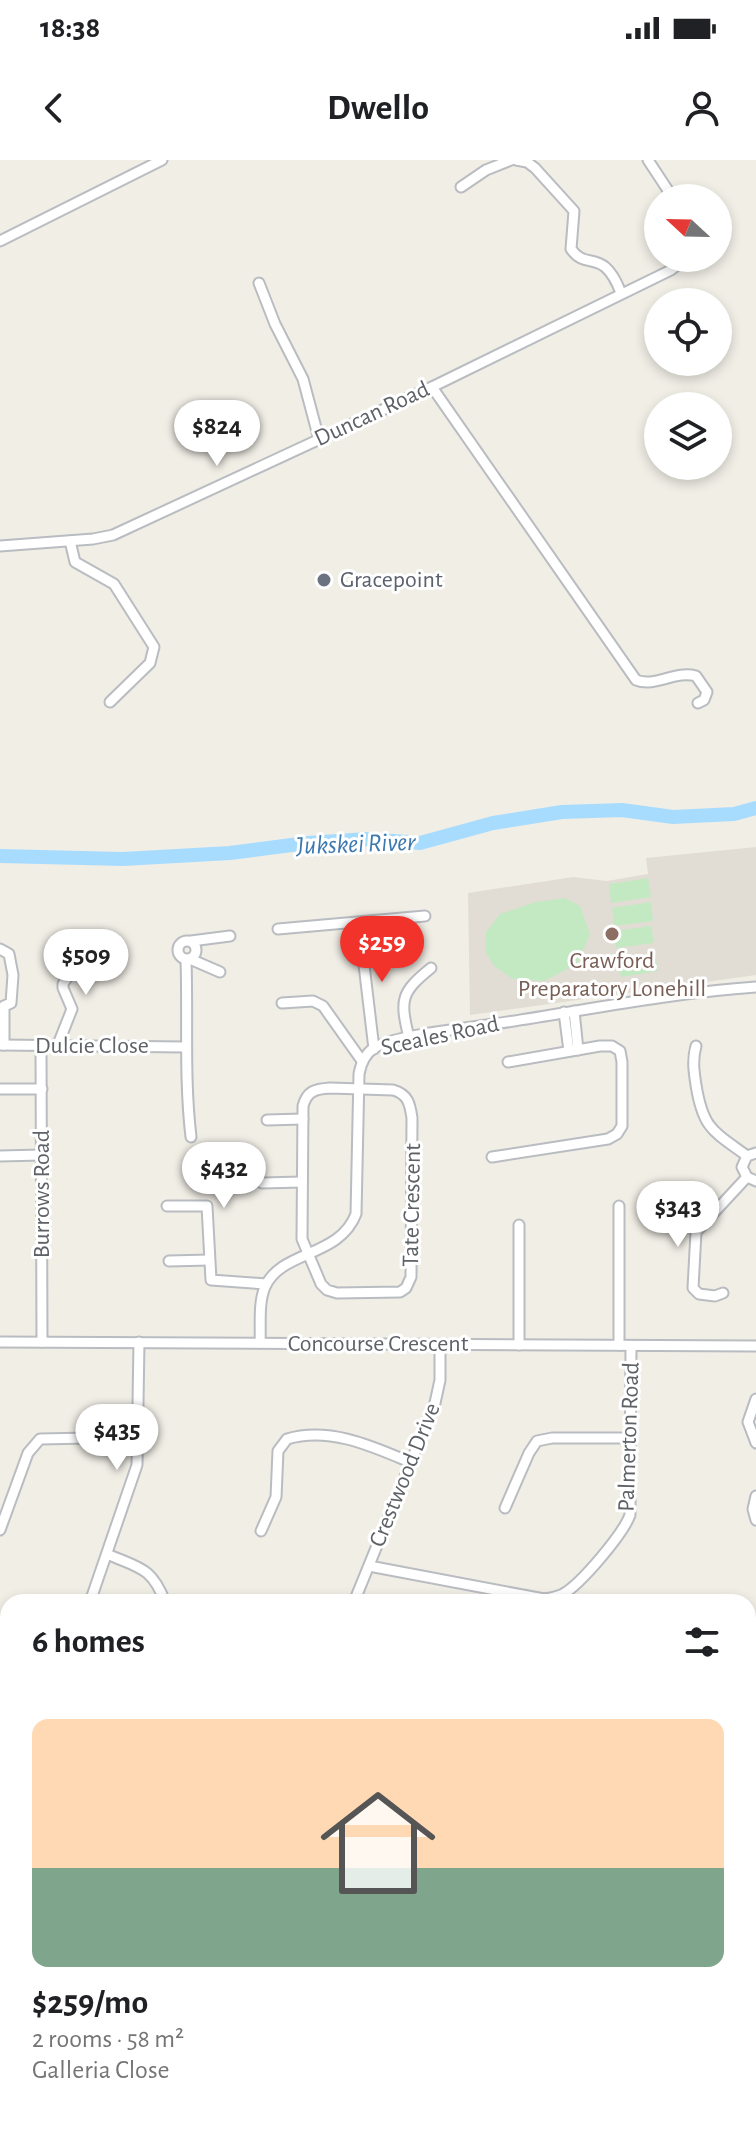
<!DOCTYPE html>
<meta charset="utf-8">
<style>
body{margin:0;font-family:"Alegreya Sans",sans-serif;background:#f2f2f2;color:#202124;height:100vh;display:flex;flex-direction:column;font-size:30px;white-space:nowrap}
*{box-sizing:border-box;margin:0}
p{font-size:26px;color:#757577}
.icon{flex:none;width:44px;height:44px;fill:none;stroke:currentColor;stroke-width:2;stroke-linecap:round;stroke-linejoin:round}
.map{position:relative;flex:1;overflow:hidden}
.drawer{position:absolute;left:0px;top:1434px;width:756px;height:536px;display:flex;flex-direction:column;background:#fff;border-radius:24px 24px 0 0;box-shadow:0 4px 12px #0003}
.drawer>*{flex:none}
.needle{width:52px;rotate:292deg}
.controls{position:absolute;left:644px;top:24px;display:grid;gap:16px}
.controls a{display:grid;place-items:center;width:88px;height:88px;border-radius:50%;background:#fff;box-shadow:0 4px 12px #0003;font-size:40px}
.price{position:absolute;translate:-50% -68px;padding:0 18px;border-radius:28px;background:#fff;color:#222;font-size:26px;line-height:52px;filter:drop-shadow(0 2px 4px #0008)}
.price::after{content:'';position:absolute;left:50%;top:48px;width:24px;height:18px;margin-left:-12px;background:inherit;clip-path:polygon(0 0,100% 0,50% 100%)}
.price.active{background:#f2332b;color:#fff}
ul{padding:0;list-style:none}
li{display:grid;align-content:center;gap:16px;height:424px;padding:0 32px}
li span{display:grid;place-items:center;height:248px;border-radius:16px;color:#555}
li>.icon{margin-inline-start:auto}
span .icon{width:144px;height:144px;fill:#fffc;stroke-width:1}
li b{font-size:34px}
h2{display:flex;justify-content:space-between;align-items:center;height:96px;padding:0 32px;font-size:34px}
.status{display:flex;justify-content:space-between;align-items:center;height:56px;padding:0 40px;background:#fff;direction:ltr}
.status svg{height:22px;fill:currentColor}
header{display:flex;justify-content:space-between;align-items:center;height:104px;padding:0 32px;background:#fff;font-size:36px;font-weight:700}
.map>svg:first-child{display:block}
.education{fill:#e1ddd4}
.green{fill:#c3e9c2}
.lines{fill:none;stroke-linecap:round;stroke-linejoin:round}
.river{stroke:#a8dcff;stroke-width:14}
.minor-casing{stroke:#b9bcc0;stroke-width:13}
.minor{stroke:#fff;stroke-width:9}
.worship-dot{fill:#6b7280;stroke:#fff;stroke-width:3}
.education-dot{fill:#8d6e63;stroke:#fff;stroke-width:3}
.labels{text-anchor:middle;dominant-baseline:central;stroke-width:6;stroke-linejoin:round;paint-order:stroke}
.street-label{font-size:24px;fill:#5e6267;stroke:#fff}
.worship-label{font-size:24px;fill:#5b616d;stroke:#fff;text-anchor:start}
.education-label{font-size:24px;fill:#785e54;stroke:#fff}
.water-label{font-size:26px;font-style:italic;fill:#3c77ae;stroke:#fff}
</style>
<div class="status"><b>18:38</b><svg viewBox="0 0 49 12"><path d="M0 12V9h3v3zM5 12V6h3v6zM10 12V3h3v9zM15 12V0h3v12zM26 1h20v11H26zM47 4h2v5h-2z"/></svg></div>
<header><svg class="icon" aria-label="back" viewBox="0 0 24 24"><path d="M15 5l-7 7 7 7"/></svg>Dwello<svg class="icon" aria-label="person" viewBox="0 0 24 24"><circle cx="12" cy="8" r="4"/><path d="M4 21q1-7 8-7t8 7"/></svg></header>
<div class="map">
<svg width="756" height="1970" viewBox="0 0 756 1970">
<rect width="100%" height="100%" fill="#f1eee6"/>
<path class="education" d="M756,687V815L470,855L468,733L573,717L607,721L648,714L646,698Z"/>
<g class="green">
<path d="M648,718L651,737L611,743L609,724Z"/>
<path d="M565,738L580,746L590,774L577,804L544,821L513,819L494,806L485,791L486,772L500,754L536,742Z"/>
<path d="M651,742L653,761L614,766L612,748Z"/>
<path d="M651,766L654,783L616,788L613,771Z"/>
<path d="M655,793L658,811L621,817L617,799Z"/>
</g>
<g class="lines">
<path class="river" d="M0,696L123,699L230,693L307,683L367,679L420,683L493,663L562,652L622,650L673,657L734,654L756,648"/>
<g class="minor-casing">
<g id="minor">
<path d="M516,0L527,2L535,8L574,51L571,89C587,112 603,86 621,133"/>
<path d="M648,0L673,38"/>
<path d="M461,27L486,10L511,0"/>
<path d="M0,81L162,0"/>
<path d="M259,123L275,164L303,219L319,279"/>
<path d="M432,227L636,520C655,528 675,510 696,516L707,532L704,540L698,543"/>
<path d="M70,381L75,402L114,424L154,487L150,503L110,542"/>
<path d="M0,386L93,379L113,375L432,227L671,110L686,98"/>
<path d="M359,763L374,889"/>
<path d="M278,769L425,756"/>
<circle cx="187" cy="790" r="9"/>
<path d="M191,781L230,776"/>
<path d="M0,789L9,794L13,815L11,843L4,846V885"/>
<path d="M190,799L220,812"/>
<path d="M186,800C188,859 184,918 191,977"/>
<path d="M282,843L313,841L323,846L362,901"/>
<path d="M574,851L578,890"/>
<path d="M564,852L569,891"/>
<path d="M409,878C400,840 400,833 431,808"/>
<path d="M0,885L185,887"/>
<path d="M41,886L42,1182"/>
<path d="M696,886C692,900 694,912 696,925C703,969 713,971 747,996"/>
<path d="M57,887L72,849L63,828V824L93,778"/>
<path d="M330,928L393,930C408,934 410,944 412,958L411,1117L406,1128L400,1132L337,1133L327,1130L321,1124L302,1079L303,946C307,931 315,929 330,928Z"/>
<path d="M0,929H42"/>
<path d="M267,960L303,959"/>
<path d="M756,993L747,996L742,1007L747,1017L756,1021"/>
<path d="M0,996L41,995"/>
<path d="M492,997L608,979L617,974L622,966V902L620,891L612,886H600L508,902"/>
<path d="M262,1023L302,1022"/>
<path d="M167,1046H207L211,1120L266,1124"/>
<path d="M619,1046V1185"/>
<path d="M169,1101L209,1100"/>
<path d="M723,1133L715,1136L699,1134L693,1128L696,1072L747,1017"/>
<path d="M0,1182L756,1186"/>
<path d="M260,1183C261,1166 258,1143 265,1127C281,1090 339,1098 356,1054L359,914C361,903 365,894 374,888C395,875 468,868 494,864C582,851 668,833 756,827"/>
<path d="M519,1185V1065"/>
<path d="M756,1239L748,1262L756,1283"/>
<path d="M756,1336L753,1349L756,1360"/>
<path d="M505,1348L529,1293L537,1281L552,1278H630"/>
<path d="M0,1370L28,1293L40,1279L138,1277"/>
<path d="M261,1371L276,1337L278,1291L287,1279C330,1266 374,1287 412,1303"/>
<path d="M107,1394C139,1408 152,1407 165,1442"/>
<path d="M369,1406L544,1439C551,1438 557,1437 563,1434C581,1424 623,1374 630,1355L631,1186"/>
<path d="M90,1442L137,1305L139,1182"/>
<path d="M354,1442L435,1243L440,1220V1185"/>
<path d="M748,1617L756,1627"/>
<path d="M748,1716L756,1709"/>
<path d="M748,1848L756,1841"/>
<path d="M748,1954L756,1930"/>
<path d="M291,1962L295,1970"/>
<path d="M412,1962L416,1970"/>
<path d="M541,1962L546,1970"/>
<path d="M599,1970L609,1962"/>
<path d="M733,1970L741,1962"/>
</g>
</g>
<use href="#minor" class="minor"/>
</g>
<circle class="worship-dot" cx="324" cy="420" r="8"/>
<circle class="education-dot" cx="612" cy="774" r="8"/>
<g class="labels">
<g class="street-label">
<text transform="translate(372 254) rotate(-25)">Duncan Road</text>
<text transform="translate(440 876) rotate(-12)">Sceales Road</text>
<text x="92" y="886">Dulcie Close</text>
<text transform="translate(42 1034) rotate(-90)">Burrows Road</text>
<text transform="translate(412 1045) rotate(-89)">Tate Crescent</text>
<text x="378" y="1184">Concourse Crescent</text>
<text transform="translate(629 1277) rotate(-88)">Palmerton Road</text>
<text transform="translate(405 1315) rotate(-68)">Crestwood Drive</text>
</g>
<g class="worship-label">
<text x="340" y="420">Gracepoint</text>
</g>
<g class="education-label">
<text x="612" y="801">Crawford<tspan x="612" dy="28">Preparatory Lonehill</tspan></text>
</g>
<g class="water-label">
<text transform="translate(356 684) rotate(-2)">Jukskei River</text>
</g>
</g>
</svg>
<div class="controls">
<a><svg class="needle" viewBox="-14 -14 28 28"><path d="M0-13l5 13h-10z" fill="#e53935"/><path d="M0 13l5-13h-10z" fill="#757577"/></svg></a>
<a><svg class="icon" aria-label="locate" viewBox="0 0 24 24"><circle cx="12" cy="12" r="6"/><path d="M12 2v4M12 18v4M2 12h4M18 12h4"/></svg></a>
<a><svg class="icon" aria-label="layers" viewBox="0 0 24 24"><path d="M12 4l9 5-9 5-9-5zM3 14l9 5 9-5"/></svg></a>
</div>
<b class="price" style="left:217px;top:308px">$824</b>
<b class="price active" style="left:382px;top:824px">$259</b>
<b class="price" style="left:86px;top:837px">$509</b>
<b class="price" style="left:224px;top:1050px">$432</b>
<b class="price" style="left:678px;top:1089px">$343</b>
<b class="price" style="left:117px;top:1312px">$435</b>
<section class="drawer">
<h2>6 homes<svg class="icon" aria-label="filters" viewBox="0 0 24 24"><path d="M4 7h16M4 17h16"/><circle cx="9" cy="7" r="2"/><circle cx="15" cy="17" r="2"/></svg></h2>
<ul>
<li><span style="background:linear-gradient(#ffd9b3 60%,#7fa58c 0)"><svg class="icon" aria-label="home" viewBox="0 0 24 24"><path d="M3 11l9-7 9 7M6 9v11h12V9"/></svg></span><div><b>$259/mo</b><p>2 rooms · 58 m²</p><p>Galleria Close</p></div></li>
</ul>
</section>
</div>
